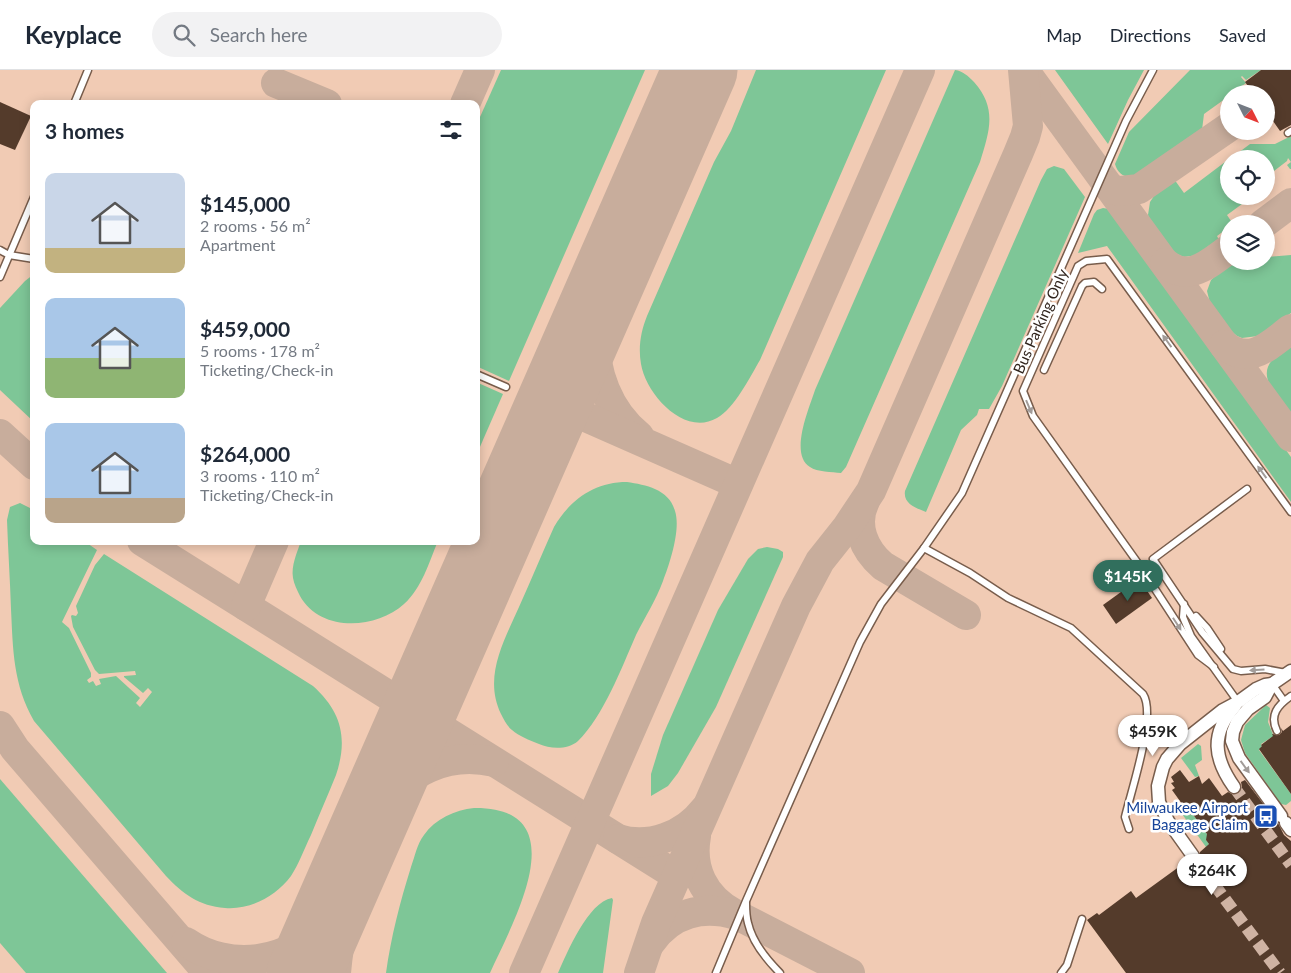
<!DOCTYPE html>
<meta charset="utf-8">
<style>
body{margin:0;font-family:Lato,sans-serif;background:#f2f2f3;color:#1f2937;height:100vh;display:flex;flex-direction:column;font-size:19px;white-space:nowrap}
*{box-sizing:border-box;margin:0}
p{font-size:16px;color:#747a83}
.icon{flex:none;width:28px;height:28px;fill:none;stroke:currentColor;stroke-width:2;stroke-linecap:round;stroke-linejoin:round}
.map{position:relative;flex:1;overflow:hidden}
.drawer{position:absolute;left:30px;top:30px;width:450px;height:445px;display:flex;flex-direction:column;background:#fff;border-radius:10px;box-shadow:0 2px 12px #0003}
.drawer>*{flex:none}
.needle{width:32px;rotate:132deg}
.controls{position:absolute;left:1220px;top:15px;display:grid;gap:10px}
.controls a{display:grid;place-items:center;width:55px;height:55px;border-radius:50%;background:#fff;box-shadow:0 2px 12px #0003;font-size:25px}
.price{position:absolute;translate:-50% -42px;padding:0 11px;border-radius:18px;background:#fff;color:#222;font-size:16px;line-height:32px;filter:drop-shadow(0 1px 2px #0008)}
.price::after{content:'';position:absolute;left:50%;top:30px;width:15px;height:11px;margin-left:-8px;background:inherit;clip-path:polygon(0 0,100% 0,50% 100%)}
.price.selected{background:#316f5d;color:#fff}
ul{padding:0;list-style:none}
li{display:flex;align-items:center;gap:15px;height:125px;padding:0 15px}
li span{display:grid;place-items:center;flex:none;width:140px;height:100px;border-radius:10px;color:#555}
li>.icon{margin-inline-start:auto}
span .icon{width:60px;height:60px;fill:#fffc;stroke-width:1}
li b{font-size:21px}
h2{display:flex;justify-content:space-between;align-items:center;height:60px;padding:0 15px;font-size:21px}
header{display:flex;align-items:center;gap:30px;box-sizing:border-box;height:70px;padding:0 25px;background:#fff;border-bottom:1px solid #e0e1e3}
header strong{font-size:24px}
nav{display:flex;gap:28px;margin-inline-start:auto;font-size:18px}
.search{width:350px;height:45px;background:#f2f2f3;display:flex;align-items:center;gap:12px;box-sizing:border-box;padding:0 18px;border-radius:28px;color:#747a83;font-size:19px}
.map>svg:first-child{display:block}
.built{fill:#f1cbb4;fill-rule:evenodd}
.green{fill:#7ec697}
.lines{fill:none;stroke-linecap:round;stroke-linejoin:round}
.taxiway{stroke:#c8ad9c;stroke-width:30}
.runway{stroke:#c8ad9c;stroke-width:75}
.building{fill:#543b2b}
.minor-tunnel{stroke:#cfb3a3;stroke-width:12;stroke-dasharray:12 6;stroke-linecap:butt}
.service-casing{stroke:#785d4c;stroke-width:9}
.minor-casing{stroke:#785d4c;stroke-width:15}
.service{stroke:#fff;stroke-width:6}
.minor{stroke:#fff;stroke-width:12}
.oneway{fill:#a29c99}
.labels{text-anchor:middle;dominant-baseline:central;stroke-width:5;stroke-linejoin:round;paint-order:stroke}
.street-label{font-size:15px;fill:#30241d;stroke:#fff}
.transit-label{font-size:15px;fill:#164399;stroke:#fff;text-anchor:end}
</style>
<header>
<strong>Keyplace</strong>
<div class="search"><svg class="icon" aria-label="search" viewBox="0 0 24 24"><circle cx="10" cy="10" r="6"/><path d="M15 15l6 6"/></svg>Search here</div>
<nav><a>Map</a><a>Directions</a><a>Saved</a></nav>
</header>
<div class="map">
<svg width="1291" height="903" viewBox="0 0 1291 903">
<rect width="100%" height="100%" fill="#f7d7c4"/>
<path class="built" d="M0,0H1291V903H0ZM1229,24H1266V61H1229ZM34,34H476V471H34ZM1229,89H1266V126H1229ZM1229,154H1266V191H1229Z"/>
<g class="green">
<path d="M501,0H645L509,311L476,296V56Z"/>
<path d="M756,0H886L760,290C750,307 734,339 717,348C684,367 646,324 641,294C638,277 641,261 647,246L714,92L731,61Z"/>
<path d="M955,0C963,1 968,6 974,12C998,39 989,62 980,92L846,397L841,403C832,402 817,402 810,397C789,384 809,339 815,320Z"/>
<path d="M1055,0H1144L1128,30L1108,74Z"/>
<path d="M1190,0H1261L1246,10L1242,6L1241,7L1246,13L1231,24H1229V26L1204,44L1202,60L1199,64L1134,106C1124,108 1118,104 1115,94L1129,62Z"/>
<path d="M1291,66V99H1290L1287,95L1291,92L1288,88L1287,91L1274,101L1273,100L1266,106V89H1230L1250,74H1275Z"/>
<path d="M1229,89V126H1253L1227,145L1233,154H1229V157L1217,166L1219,170L1198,185L1184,187L1174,183L1152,155L1148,145L1150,132L1158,120L1174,109L1184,123Z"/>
<path d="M1054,96L1064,99L1085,127L1002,316L989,339H979L977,345L961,360L926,442C916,438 903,434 905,421L1041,110L1047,99Z"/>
<path d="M1103,138L1109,139L1115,145L1291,387V432L1107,176L1078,183L1094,144L1097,140Z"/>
<path d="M1291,185V243L1258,266L1242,268L1237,266L1229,259L1210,233L1207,221L1211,210L1233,191H1266V187Z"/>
<path d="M34,204V352L0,320V238L25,211Z"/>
<path d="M1291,274V343C1285,338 1280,331 1276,325C1257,299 1270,290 1291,274Z"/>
<path d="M476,312L503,324L476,386Z"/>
<path d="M627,412C646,415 669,419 675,441C681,459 670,493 663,511C656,530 645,547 636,565C622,597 603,647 578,671C568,680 550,679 539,674C529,670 519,666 512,660C507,656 504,650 501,644C483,607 504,571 519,537C531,510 542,484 554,457C570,430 594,412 627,412Z"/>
<path d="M20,433L34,440V471H84L97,480L62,552L69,558L91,603V607L87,610L89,613L93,611L96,616L101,614L99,609L116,606L140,628L136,633L140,637L152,622L148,618L143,623L124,607V606L136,605L135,601L99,604L95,600L73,557L71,546L72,545L76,546L78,543L76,536L95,495L104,484L313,616C342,642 348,669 336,705C328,725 319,745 311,765C304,779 299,794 291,806C275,827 250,840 225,838C199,836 183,824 166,806L34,651C13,614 13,580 11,539C10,509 8,480 7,450L10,437Z"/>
<path d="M301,471H438C429,492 422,518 404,534C375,560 320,562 300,526C297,520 294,514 293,508C291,495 297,483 301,471Z"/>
<path d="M767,477L778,479L783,482V487L716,637L678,703L668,716L651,726V704L663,665L718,540L748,489L758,479Z"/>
<path d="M1266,635L1270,638L1268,652L1274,667H1272L1261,674L1262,676L1259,680L1291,724V731L1286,735L1281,734L1245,683L1241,670L1245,655Z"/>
<path d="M1198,674L1201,676L1202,690L1195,695L1199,706L1195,707L1181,688Z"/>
<path d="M0,709L167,903H26L0,873Z"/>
<path d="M1182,733L1190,745L1192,743L1209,767L1206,770L1209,774L1206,777L1177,737Z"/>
<path d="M474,738C579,737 513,852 490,903H386C391,867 400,832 411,797C415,786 417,774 424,765C435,749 455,740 474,738Z"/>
<path d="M612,828L613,830L603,903H558C567,883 588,832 612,828Z"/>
</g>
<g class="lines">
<g class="taxiway">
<path d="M1024,0L1291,367"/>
<path d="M276,13L327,34"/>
<path d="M465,34L480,0"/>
<path d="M1108,116L1114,120L1121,121L1139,119L1229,57"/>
<path d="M1263,154L1291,133"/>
<path d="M1165,193C1189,213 1208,194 1229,179"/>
<path d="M600,228C599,240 596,251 595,263C594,302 608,341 639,366"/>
<path d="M1224,275C1251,296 1269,275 1291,259"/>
<path d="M554,333L738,414"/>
<path d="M0,364L34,395"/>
<path d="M865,431C853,455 864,480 883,496L966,545"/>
<path d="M142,471L677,806"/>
<path d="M246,536L274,471"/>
<path d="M0,656L15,679L208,903"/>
<path d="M696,766C690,799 704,827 733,843L850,903"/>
<path d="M618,769C649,779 685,765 704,740"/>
<path d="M186,872C229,902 292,894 324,851C331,841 335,828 340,817"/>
<path d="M651,872C671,843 703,835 736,845"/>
<path d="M336,903C339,865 349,829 359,792C363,778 365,761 372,748C374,745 376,742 379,739C407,702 447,681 494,692"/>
<path d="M524,903L920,0"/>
<path d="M639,903L656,853L796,536L820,491L847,457L871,421L1018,84L1025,67L1028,56L1023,0"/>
</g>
<path class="runway" d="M304,903L700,0"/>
</g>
<g class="building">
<path d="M1261,0H1291V55L1280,61L1266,41V24H1254L1245,12Z"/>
<path d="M0,32L31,46L15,80L0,74Z"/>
<path d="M1139,509L1152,528L1116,554L1103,535Z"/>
<path d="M1291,655V724L1259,679L1262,676L1261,675L1273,666L1272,664L1279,665L1282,662L1281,658L1283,661Z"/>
<path d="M1180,700L1189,712L1199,706L1202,714L1209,708L1222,726L1228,722L1234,725L1239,724L1242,717L1241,712L1245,710L1278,753L1284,765L1291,771V903H1126L1087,850L1097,843L1099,845L1131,821L1136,828L1187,791L1193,794L1200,790V782L1209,774L1206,770L1207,764L1192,743L1190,745L1172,720L1175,718L1171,713L1174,712L1171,707Z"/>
</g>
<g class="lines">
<g class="minor-tunnel">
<path d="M1234,717L1291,795"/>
<path d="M1193,786L1280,903"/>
</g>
<g class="service-casing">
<g id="service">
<path d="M74,34L88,0"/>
<path d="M1288,63L1291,61"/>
<path d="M0,180L9,185L34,189"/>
<path d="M0,207L34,127"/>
<path d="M1044,300L1082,216L1085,213L1094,212L1102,219"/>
<path d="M476,304L506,317"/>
<path d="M1247,419L1153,489L1202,562L1233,599L1241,601L1265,599L1286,603"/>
<path d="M924,478L970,503L1008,528L1071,558L1143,624C1157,645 1131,721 1125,747L1129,759"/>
<path d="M1184,534L1183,547L1191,566L1238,632"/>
<path d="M1196,546L1207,558L1221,579"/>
<path d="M1214,597L1198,585L1140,496L1033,346L1023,321L1078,196L1086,191L1107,189L1291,442"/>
<path d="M1272,614L1284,631"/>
<path d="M1277,661C1269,645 1278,635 1291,626"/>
<path d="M746,833C746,839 746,846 748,853C752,871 767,890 780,903"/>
<path d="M716,903L746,831L860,572L881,534L924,478L962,423L1126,51L1153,0"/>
<path d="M1061,903L1067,895L1082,849"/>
</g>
</g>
<g class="minor-casing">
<g id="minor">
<path d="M1272,614L1265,627L1248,639L1237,652L1233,662L1232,671L1239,688L1281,746"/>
<path d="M1234,717C1214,689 1210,664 1235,636"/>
<path d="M1286,753L1291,760"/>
<path d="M1193,786L1168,751L1159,732L1158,716L1163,697L1167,689L1180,674L1223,640L1238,632L1256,619L1265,615L1272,614L1291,601"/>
</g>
</g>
<use href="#service" class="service"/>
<use href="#minor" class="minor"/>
</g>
<defs><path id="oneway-solid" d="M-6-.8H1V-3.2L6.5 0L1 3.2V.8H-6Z" transform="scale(1.25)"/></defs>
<g class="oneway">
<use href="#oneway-solid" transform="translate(1167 271) rotate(-126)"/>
<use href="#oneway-solid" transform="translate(1029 337) rotate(67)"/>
<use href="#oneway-solid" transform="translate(1262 402) rotate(-126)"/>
<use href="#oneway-solid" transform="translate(1177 554) rotate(57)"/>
<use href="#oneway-solid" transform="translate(1257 600) rotate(176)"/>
<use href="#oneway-solid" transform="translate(1245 697) rotate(54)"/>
</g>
<defs>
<g id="bus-square" transform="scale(1.25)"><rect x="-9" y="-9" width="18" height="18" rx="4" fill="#1a4fb4" stroke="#fff"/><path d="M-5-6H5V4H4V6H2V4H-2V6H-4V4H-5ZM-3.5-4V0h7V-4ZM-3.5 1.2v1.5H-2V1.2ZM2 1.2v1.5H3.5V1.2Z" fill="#fff"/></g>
</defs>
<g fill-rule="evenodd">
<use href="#bus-square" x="1266" y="746"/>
</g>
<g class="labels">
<g class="street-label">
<text transform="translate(1040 251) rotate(-66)">Bus Parking Only</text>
</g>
<g class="transit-label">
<text x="1248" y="737">Milwaukee Airport<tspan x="1248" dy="17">Baggage Claim</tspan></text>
</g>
</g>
</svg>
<div class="controls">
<a><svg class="needle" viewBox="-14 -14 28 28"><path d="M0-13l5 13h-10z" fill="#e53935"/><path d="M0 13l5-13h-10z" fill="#747a83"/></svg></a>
<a><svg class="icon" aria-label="locate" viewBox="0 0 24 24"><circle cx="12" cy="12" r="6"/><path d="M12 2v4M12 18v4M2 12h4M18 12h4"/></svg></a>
<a><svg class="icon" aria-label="layers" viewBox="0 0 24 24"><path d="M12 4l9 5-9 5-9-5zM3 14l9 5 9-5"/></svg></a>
</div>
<b class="price selected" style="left:1128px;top:532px">$145K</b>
<b class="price" style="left:1153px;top:687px">$459K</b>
<b class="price" style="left:1212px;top:826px">$264K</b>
<section class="drawer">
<h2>3 homes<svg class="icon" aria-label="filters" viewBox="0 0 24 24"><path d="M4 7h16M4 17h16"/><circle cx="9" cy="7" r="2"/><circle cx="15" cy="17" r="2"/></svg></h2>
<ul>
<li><span style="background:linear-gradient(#c9d6e8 75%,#c2b280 0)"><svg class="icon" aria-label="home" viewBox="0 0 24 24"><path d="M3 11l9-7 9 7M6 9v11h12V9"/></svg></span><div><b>$145,000</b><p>2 rooms · 56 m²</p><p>Apartment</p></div></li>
<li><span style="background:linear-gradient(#a9c7e8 60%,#8fb573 0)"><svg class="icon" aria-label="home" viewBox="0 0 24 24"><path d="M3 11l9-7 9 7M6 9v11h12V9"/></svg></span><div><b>$459,000</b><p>5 rooms · 178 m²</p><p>Ticketing/Check-in</p></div></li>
<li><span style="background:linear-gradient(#a9c7e8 75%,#b9a48a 0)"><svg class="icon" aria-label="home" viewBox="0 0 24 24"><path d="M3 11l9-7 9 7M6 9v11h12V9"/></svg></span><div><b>$264,000</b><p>3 rooms · 110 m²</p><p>Ticketing/Check-in</p></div></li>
</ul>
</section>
</div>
